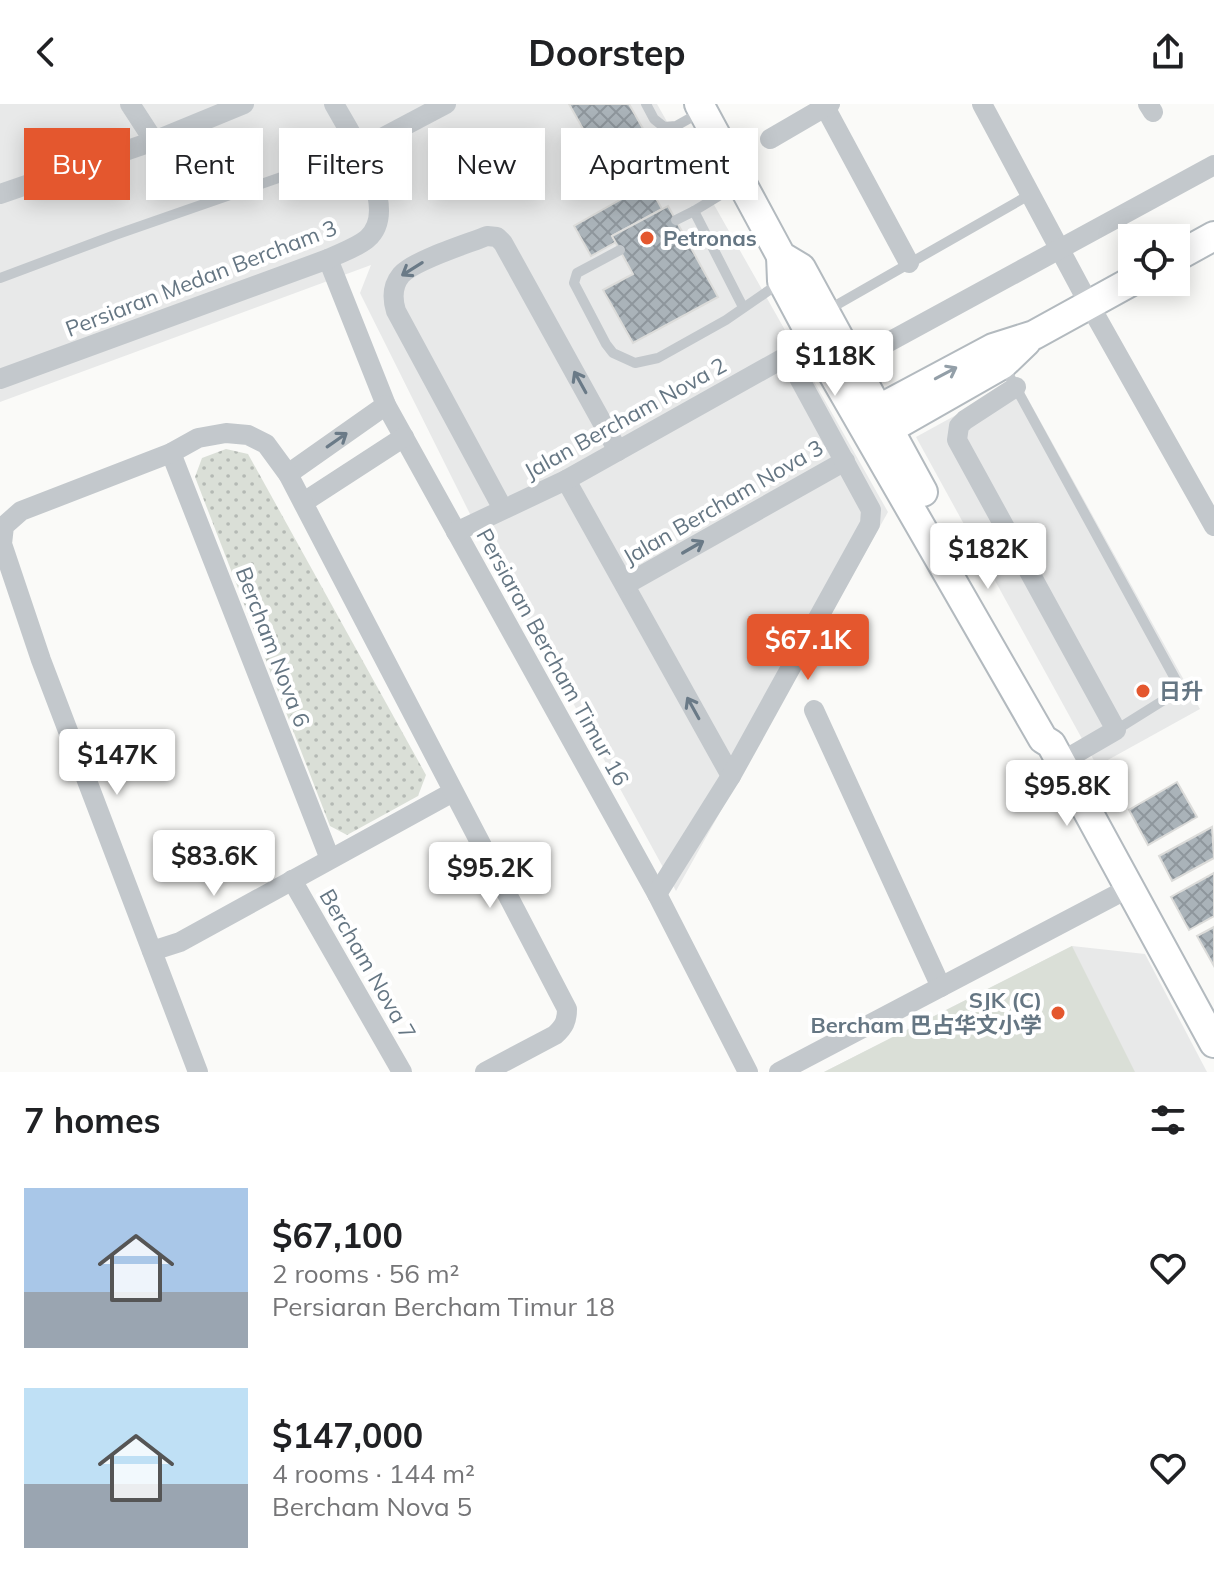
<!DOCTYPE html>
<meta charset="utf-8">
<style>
body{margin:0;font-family:Mulish,"Noto Sans SC",sans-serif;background:#f6f6f6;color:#202124;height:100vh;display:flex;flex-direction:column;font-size:30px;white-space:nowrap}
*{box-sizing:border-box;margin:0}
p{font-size:26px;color:#757577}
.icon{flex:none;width:44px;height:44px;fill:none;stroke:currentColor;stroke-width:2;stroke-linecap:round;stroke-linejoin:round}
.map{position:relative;height:968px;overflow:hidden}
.panel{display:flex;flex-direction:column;background:#fff;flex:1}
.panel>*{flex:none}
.guide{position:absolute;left:24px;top:24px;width:800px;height:72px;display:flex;gap:16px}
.buttons{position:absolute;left:1118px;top:120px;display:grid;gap:16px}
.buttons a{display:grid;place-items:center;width:72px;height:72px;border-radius:0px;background:#fff;box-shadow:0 4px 20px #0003;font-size:40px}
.price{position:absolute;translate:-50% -68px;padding:0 18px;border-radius:8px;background:#fff;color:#222;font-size:26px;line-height:52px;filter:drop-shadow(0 2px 4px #0008)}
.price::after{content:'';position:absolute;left:50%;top:48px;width:24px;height:18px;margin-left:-12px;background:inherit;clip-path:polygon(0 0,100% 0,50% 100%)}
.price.active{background:#e4572e;color:#fff}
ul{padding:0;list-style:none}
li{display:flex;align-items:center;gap:24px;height:200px;padding:0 24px}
li span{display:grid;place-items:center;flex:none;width:224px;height:160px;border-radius:0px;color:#555}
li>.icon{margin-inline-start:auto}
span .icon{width:96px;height:96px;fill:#fffc;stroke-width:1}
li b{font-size:34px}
h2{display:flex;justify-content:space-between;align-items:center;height:96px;padding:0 24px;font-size:34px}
.chip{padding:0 28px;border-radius:0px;background:#fff;box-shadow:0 4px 20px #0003;font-size:28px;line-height:72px}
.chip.active{background:#e4572e;color:#fff}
header{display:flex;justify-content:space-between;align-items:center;height:104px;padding:0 24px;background:#fff;font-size:36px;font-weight:700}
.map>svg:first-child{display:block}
.built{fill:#e8e9e9}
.grass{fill:url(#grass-dots)}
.garden{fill:#dadfd7}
.building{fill:url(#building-cross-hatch);stroke:#dcdcda;stroke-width:2}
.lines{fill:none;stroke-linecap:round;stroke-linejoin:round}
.secondary-casing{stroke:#b3babf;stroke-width:32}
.lane{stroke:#c3c8cc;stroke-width:10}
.street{stroke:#c3c8cc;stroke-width:20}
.secondary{stroke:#fff;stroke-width:28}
.oneway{stroke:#6a7a87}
.oneway2{stroke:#939fa8}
.poi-dot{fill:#e4572e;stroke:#fff;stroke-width:3}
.labels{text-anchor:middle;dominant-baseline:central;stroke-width:8;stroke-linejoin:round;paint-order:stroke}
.poi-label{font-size:22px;font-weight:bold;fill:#657683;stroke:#fff;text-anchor:start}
.street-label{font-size:22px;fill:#657683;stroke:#fff}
</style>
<header><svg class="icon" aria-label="back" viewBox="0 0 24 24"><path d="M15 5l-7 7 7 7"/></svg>Doorstep<svg class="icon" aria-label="share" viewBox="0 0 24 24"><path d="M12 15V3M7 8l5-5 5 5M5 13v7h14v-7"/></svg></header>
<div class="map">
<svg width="1214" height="968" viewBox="0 0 1214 968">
<defs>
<pattern id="grass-dots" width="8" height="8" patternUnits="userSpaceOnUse" patternTransform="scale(2)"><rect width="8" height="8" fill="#dadfd7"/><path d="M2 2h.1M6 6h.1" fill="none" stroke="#b4b9b4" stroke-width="1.8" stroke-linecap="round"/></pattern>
<pattern id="building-cross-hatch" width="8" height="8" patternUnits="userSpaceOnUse" patternTransform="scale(2)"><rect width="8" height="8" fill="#aab3b9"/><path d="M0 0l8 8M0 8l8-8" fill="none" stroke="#8e969c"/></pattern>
</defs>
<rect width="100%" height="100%" fill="#fafaf8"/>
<g class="built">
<path d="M0,0H657L888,408L676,787L474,418L360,189L371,161L0,298Z"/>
<path d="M1018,277L1200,605L1097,662L916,333Z"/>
<path d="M1072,842L1145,850L1207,968H824Z"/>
</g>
<path class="grass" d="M226,345L248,350L426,671L418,692L347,731L330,722L195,373L202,354Z"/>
<path class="garden" d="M1072,842L1135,968H824Z"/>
<g class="building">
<path d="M569,0H629L646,30L600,55Z"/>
<path d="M648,80L662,105L612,132L616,138L591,152L574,122Z"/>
<path d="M668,102L718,193L633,239L603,186L633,170L612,132Z"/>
<path d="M1177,678L1197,713L1148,741L1129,706Z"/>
<path d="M1212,723L1214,754L1172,777L1159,752Z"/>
<path d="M1214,769V812L1189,826L1171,793Z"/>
<path d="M1214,823V862L1197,832Z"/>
</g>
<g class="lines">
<g class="secondary-casing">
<g id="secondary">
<path d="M699,0L781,152L801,164L923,388"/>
<path d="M781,152L782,177L814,237L1043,635L1051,640L1214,939"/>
<path d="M1176,153L1214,132"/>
<path d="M877,306L993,244L1034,231L1132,177"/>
<path d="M889,325L1003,260L1026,238"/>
</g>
</g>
<g class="lane">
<path d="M646,0L654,15L664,23L676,22L701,8"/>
<path d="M740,79L694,107L743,203"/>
<path d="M676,116L694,107"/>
<path d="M620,146L577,169L574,179L606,240L613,249L635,259L658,254L726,216L781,178"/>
<path d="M0,174L115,131L359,46"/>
<path d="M826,207L1031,90"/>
<path d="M1004,262L1178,580L1172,591L1116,626"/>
</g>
<g class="street">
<path d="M130,0L154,37"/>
<path d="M982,0L1089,200L1214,422"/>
<path d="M1148,0L1153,8"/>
<path d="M825,3L909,159"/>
<path d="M770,35L830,0"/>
<path d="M359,46L446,0"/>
<path d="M0,90L154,37L244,0"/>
<path d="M328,155L386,301L657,790L748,968"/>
<path d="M852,258L1214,61"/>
<path d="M0,275L328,155C340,149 356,144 367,135C402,105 351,31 334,0"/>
<path d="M1016,283L965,316L959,322L957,336L1116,626L1061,658"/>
<path d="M171,349L330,755"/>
<path d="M288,370L386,301"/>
<path d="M566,376L731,672"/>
<path d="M304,398L404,333"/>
<path d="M503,405L396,207C392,194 392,182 401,171C414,156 467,140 487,132L497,133L503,139L618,347"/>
<path d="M456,428L566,376L798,246"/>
<path d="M625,481L845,357"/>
<path d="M814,606L941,883"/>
<path d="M292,776L402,968"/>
<path d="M657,790L731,672L870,420L871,406L787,252"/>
<path d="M152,847L180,838L453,688"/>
<path d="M198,968L41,556L2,440L4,422L21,407L171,349L198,334L226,329L248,331L266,340L288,370L567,905C567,917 564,923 555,931L485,968"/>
<path d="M779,968L1129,784"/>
</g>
<use href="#secondary" class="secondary"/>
</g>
<defs><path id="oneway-shaft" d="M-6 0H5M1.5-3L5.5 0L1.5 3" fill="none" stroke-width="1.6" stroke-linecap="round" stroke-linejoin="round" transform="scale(2)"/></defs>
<g class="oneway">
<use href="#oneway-shaft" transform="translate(412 165) rotate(148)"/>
<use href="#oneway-shaft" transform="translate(580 278) rotate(-119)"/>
<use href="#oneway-shaft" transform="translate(337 336) rotate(-35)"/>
<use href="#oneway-shaft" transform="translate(693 443) rotate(-30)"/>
<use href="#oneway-shaft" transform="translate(693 604) rotate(-119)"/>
</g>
<use class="oneway2" href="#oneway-shaft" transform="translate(946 269) rotate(-28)"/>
<g class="poi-dot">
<circle cx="647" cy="134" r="8"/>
<circle cx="1143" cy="587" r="8"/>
<circle cx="1058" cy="909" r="8"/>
</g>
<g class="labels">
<g class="poi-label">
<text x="663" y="134">Petronas</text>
<text x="1159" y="587">日升</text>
<text x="1042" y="896" text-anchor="end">SJK (C)<tspan x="1042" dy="25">Bercham 巴占华文小学</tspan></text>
</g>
<g class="street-label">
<text transform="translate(201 174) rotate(-21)">Persiaran Medan Bercham 3</text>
<text transform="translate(625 314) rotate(-29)">Jalan Bercham Nova 2</text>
<text transform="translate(723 398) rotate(-30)">Jalan Bercham Nova 3</text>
<text transform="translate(273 543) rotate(69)">Bercham Nova 6</text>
<text transform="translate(553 553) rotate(61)">Persiaran Bercham Timur 16</text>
<text transform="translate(368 860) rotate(60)">Bercham Nova 7</text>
</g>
</g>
</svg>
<div class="buttons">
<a><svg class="icon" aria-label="locate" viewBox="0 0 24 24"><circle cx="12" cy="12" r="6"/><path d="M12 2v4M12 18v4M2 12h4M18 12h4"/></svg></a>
</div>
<b class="price" style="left:835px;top:294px">$118K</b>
<b class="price" style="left:988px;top:487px">$182K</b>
<b class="price active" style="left:808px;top:578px">$67.1K</b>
<b class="price" style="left:117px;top:693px">$147K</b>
<b class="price" style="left:1067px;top:724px">$95.8K</b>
<b class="price" style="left:214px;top:794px">$83.6K</b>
<b class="price" style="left:490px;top:806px">$95.2K</b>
<div class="guide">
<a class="chip active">Buy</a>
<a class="chip">Rent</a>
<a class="chip">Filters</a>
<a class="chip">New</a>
<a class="chip">Apartment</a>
</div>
</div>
<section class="panel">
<h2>7 homes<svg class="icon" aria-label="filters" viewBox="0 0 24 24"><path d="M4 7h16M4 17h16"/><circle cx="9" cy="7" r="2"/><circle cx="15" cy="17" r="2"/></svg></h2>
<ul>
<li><span style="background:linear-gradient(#a9c7e8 65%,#9aa5b1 0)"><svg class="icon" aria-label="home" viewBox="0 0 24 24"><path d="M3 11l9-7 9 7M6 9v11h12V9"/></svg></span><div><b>$67,100</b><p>2 rooms · 56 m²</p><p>Persiaran Bercham Timur 18</p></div><svg class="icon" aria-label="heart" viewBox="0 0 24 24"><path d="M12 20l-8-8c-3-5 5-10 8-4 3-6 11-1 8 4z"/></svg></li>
<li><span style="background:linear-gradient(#bfe0f5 60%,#9aa5b1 0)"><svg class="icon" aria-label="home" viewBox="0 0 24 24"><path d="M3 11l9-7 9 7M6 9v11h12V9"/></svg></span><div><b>$147,000</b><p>4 rooms · 144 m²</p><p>Bercham Nova 5</p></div><svg class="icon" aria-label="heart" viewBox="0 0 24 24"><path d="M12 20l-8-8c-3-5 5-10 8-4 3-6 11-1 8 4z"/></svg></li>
</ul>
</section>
